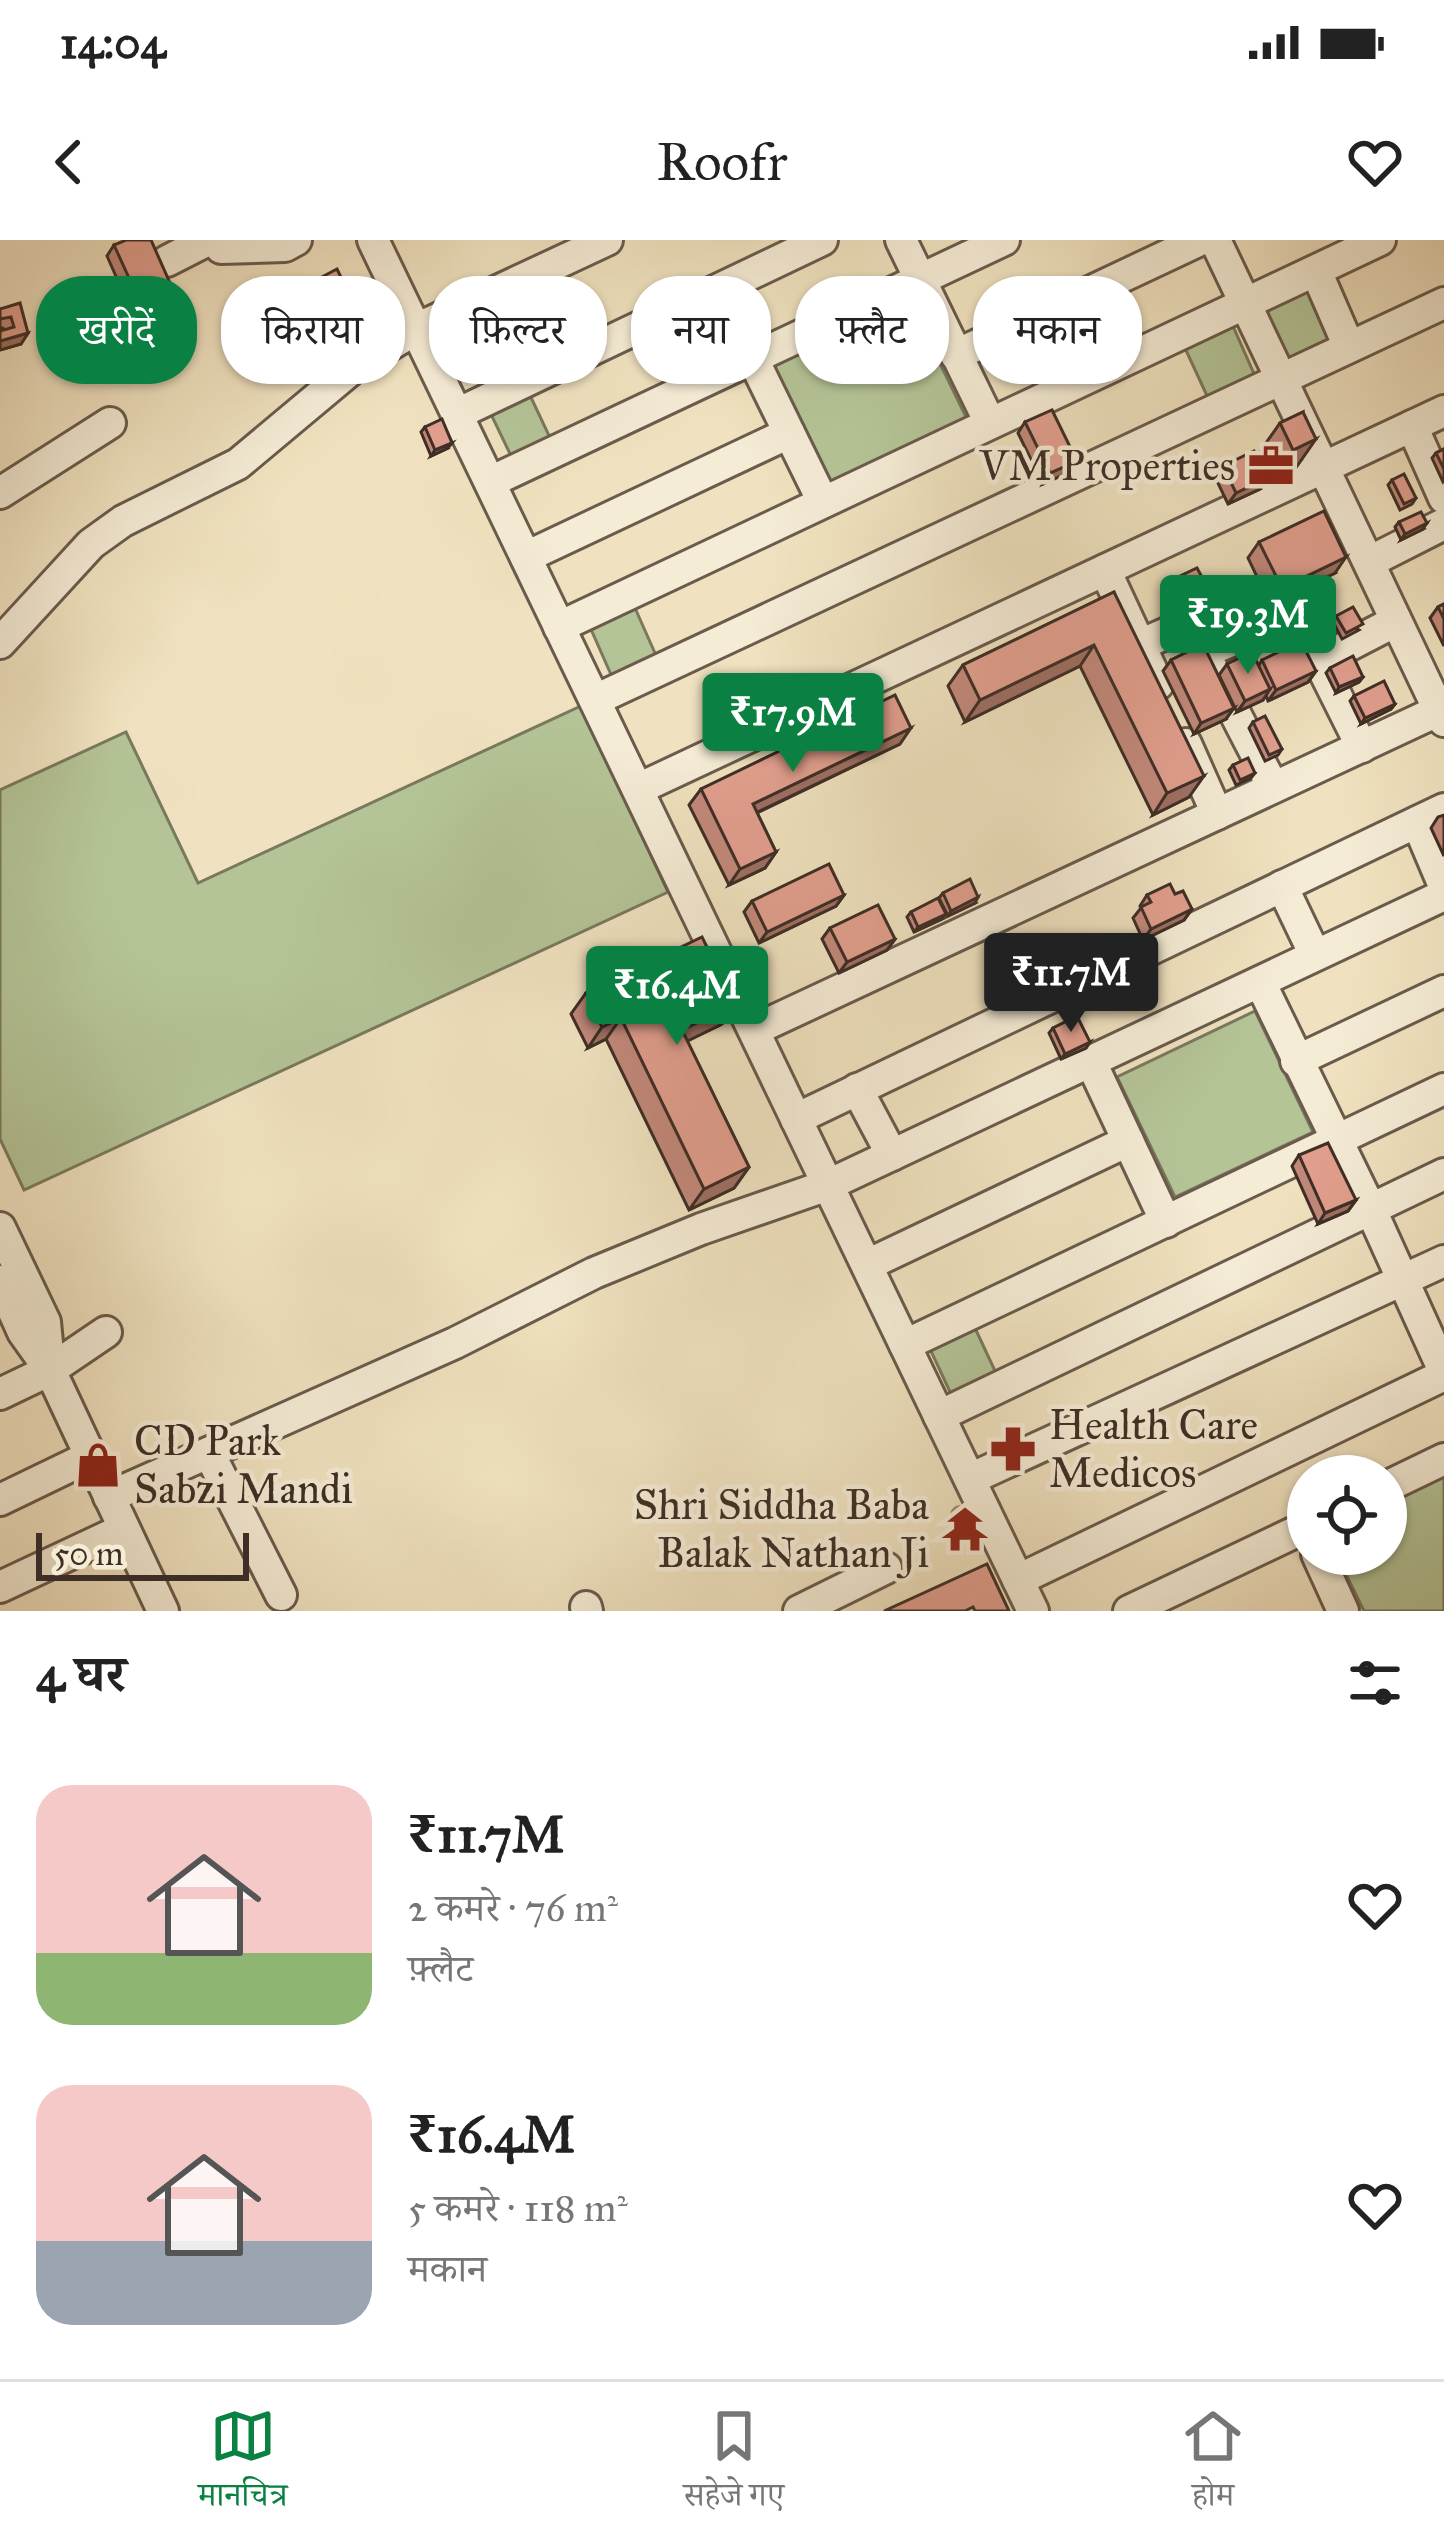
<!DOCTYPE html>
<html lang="hi">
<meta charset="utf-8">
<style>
body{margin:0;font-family:"IM FELL Great Primer","Noto Serif Devanagari",serif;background:#f6f6f6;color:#222;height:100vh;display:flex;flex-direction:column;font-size:45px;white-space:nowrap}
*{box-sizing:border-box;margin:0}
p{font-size:39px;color:#767676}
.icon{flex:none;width:66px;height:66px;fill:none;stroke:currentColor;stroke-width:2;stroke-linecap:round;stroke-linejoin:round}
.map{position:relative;height:1371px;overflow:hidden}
.side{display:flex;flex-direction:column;background:#fff;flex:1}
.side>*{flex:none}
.hud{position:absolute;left:36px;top:36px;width:1374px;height:108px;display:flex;gap:24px}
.tools{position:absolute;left:1287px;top:1215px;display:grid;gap:24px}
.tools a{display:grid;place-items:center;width:120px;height:120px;border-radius:50%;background:#fff;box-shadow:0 3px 9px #0004;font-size:60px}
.scale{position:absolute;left:36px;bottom:30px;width:213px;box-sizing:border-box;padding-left:12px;border:6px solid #3e2e26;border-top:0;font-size:33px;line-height:42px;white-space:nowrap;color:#3e2e26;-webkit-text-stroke:9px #f5ecd6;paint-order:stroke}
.price{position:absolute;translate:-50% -102px;padding:0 27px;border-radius:12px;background:#0b8043;color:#fff;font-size:39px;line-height:78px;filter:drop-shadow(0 3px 6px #0008)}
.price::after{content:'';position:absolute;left:50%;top:72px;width:36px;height:27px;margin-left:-18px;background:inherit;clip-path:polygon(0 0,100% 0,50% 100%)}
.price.on{background:#222;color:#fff}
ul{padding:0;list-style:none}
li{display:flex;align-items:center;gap:36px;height:300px;padding:0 36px}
li span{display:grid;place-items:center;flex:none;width:336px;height:240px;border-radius:36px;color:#555}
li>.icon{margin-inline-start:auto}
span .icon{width:144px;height:144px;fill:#fffc;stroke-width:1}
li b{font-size:51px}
h2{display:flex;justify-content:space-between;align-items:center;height:144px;padding:0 36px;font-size:51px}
.chip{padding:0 42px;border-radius:48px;background:#fff;box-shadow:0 3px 9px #0004;font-size:42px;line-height:108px}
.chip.on{background:#0b8043;color:#fff}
.status{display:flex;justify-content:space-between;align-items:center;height:84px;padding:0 60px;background:#fff;direction:ltr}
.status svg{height:33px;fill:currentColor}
header{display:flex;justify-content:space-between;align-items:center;height:156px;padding:0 36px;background:#fff;font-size:54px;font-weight:600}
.tabs{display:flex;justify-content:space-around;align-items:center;height:168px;border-top:3px solid #e0e0e0;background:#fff;font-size:33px;color:#767676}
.tabs a{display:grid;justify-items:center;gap:6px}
.tabs .on{color:#0b8043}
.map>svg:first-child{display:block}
.green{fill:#b4c497;stroke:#79795e;stroke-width:3}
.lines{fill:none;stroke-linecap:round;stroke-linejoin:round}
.minor-casing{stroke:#6a5b4c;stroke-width:36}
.minor{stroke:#f5ecd6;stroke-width:30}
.tree{fill:#9b9078}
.wall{fill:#c2897b;stroke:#3e2e26;stroke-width:3}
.shaded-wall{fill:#9e6f64;stroke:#3e2e26;stroke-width:3}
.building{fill:#e29f8f;stroke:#3e2e26;stroke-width:3}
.labels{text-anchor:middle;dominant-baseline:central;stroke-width:9;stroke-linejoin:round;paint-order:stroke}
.poi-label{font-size:42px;fill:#3e2e26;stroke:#f5ecd6;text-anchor:end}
</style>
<div class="status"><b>14:04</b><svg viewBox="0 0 49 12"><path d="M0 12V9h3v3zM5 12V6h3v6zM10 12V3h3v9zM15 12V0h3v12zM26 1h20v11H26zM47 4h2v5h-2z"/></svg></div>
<header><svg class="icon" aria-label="back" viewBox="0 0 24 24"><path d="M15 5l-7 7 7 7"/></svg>Roofr<svg class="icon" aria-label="heart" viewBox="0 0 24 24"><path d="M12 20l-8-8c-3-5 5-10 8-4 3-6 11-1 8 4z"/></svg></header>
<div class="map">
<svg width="1444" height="1371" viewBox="0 0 1444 1371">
<rect width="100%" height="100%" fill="#f0e2c0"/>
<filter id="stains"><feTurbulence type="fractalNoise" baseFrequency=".00167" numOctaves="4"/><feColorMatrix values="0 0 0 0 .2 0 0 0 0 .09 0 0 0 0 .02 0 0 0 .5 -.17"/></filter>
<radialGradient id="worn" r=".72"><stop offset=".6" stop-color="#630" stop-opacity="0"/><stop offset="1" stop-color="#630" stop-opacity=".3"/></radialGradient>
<g class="green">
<path d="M1310,50L1334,102L1286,123L1262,72Z"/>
<path d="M910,62L968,181L830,247L772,127Z"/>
<path d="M1232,84L1255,136L1208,158L1184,106Z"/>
<path d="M527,149L553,204L514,222L488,168Z"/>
<path d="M635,368L658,420L613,439L590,387Z"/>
<path d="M581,466L668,652L24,950L0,899V550L126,492L198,643Z"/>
<path d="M1255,771L1313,892L1175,957L1117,837Z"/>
<path d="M975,1088L996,1133L951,1154L930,1109Z"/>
<path d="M1444,1236V1371H1364L1336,1314H1386V1264Z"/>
</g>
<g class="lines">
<g class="minor-casing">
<g id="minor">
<path d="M219,0L221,8L285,6L296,0"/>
<path d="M373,0L1033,1371"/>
<path d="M901,0L990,183"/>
<path d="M1215,0L1444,481"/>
<path d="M167,21L208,0"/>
<path d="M1316,31L1349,107"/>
<path d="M956,115L1200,0"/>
<path d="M753,119L823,262"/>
<path d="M457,174L822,0"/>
<path d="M1412,186L1444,258"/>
<path d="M490,242L1004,0"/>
<path d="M0,253L110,183"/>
<path d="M526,317L789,193"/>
<path d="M1369,322L1444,284"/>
<path d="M1105,330L1158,444"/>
<path d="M559,387L1380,0"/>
<path d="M0,403L91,304L123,281L238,224L354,127L416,89L607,0"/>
<path d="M1140,405L1183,386L1191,388L1272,545"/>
<path d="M1204,412L1285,379L1300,383L1362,507"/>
<path d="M1319,421L1396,381"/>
<path d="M595,460L1444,63"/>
<path d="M1186,504L1217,574"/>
<path d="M638,549L1444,171"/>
<path d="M1417,582L1444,646"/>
<path d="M1282,646L1315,715"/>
<path d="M1260,742L1371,970L1444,1131"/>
<path d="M754,790L1444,468"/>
<path d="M1296,821L1444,751"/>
<path d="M1091,822L1166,982"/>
<path d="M857,849L892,915"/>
<path d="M796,879L1444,569"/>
<path d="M0,988L45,1082L49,1124"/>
<path d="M867,1025L1128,901"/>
<path d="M0,1041L23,1092L50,1130L163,1371"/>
<path d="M905,1105L1444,849"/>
<path d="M0,1154L50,1130L106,1092"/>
<path d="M939,1176L1444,934"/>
<path d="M209,1213L281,1355"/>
<path d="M970,1239L1444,1021"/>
<path d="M1386,1247L1444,1219"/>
<path d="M109,1257L455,1103L594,1033L701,989L828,945L1444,655"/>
<path d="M0,1260L89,1217"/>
<path d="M1317,1314L1343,1371"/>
<path d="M1018,1340L1444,1135"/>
<path d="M0,1347L124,1289"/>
<path d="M586,1367L587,1371"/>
<path d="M799,1371L886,1328"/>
<path d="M1129,1371L1308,1286"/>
</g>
</g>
<use href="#minor" class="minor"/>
</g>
<circle class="tree" cx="960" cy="1275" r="10"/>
<g class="wall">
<path d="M114,5L173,79L141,93L107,16Z"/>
<path d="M301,48L348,52L341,63L305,81L294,59Z"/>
<path d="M0,69L28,93L21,104L0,110V91L4,90L3,88H0Z"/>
<path d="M1303,172L1295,229L1272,240L1259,213L1280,183Z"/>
<path d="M1025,182L1069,232L1043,244L1018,193Z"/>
<path d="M425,187L448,208L431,216L421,192Z"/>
<path d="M1444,209V241L1443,242L1432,218L1436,213Z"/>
<path d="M1223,226L1260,249L1228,264L1215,237Z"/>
<path d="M1392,240L1416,258L1412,264L1400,270L1388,245Z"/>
<path d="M1399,282L1423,289L1401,300L1395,287Z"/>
<path d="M1259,302L1335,333L1270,364L1248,318Z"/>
<path d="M1176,338L1211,354L1207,360L1185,370L1172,344Z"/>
<path d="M1114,352L1189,557L1153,575L1080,426L965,482L948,446L963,425Z"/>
<path d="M1444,364V406L1430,378L1438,367Z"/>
<path d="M1336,376L1359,390L1342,399L1333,382Z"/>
<path d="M1171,420L1226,479L1194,494L1163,431Z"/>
<path d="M1262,420L1316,431L1308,442L1268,461L1266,455L1263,460L1237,472L1219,435L1227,424L1259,425Z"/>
<path d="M1330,428L1363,437L1359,442L1336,453L1326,433Z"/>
<path d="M1354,456L1395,464L1391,469L1361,484L1350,461Z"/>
<path d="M1253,482L1282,509L1278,515L1265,521L1249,488Z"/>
<path d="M900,504L757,573L776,612L765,628L729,645L689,565L701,549Z"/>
<path d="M1233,525L1255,533L1251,538L1236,545L1229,530Z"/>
<path d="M1444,575V616L1431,588L1438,577Z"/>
<path d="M943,653L975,663L948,676L939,658Z"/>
<path d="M1175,654L1192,669L1184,680L1143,700L1133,678L1141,668L1140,666L1147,655Z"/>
<path d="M844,655L836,666L759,703L744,672L752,661Z"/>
<path d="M911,672L942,679L914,692L907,677Z"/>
<path d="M830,688L895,699L887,710L839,733L822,699Z"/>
<path d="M586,753L720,785L687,801L749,927L734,948L689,970L606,799L588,808L571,774Z"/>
<path d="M1053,788L1090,802L1086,808L1061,819L1049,793Z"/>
<path d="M1299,915L1356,960L1348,971L1318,984L1292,926Z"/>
</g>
<g class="shaded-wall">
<path d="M348,52L341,63L305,81L313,70Z"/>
<path d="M181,68L173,79L141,93L149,82Z"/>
<path d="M28,93L21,104L0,110V101Z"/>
<path d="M1316,199L1295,229L1272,240L1293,210Z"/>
<path d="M452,203L448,208L431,216L435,210Z"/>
<path d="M1077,221L1069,232L1043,244L1050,233Z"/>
<path d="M1267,238L1260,249L1228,264L1236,253Z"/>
<path d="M1427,283L1423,289L1401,300L1405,294Z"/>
<path d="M1346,317L1335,333L1270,364L1282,348Z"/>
<path d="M1211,354L1207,360L1185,370L1189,364Z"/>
<path d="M1094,405L1080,426L965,482L980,460Z"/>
<path d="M1316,431L1308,442L1268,461L1276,450Z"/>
<path d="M1363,437L1359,442L1336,453L1339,447Z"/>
<path d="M1270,449L1263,460L1237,472L1245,461Z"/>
<path d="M1395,464L1391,469L1361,484L1365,478Z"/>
<path d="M1234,468L1226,479L1194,494L1201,483Z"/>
<path d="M911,488L900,504L741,580L753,564Z"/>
<path d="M1204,536L1189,557L1153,575L1167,553Z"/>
<path d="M776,612L765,628L729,645L740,629Z"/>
<path d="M844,655L836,666L759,703L767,692Z"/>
<path d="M978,657L975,663L948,676L951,671Z"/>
<path d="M1192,669L1184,680L1143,700L1151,689Z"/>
<path d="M946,674L942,679L914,692L918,687Z"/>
<path d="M895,699L887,710L839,733L847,722Z"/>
<path d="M735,764L720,785L667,811L682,790Z"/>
<path d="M621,778L606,799L588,808L602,787Z"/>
<path d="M1090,802L1086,808L1061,819L1065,814Z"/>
<path d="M749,927L734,948L689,970L704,949Z"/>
<path d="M1356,960L1348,971L1318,984L1325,973Z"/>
</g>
<g class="building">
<path d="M126,0H151L181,68L149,82L114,5Z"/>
<path d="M337,29L348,52L313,70L301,48Z"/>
<path d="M20,63L28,93L0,101V91L14,87L11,77L0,79V69Z"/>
<path d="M1052,170L1077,221L1050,233L1025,182Z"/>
<path d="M1303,172L1316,199L1293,210L1280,183Z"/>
<path d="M442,179L452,203L435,210L425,187Z"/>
<path d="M1444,209V229L1436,213Z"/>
<path d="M1254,211L1267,238L1236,253L1223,226Z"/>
<path d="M1404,234L1416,258L1404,264L1392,240Z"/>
<path d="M1324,271L1346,317L1282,348L1259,302Z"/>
<path d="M1421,272L1427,283L1405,294L1399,282Z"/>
<path d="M1197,328L1211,354L1189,364L1176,338Z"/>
<path d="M1114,352L1204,536L1167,553L1094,405L980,460L963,425Z"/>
<path d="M1444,364V379L1438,367Z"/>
<path d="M1353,367L1363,384L1346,393L1336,376Z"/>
<path d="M1301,401L1316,431L1276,450L1262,420Z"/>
<path d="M1203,404L1234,468L1201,483L1171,420Z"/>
<path d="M1252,412L1270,449L1245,461L1227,424Z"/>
<path d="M1353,416L1363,437L1339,447L1330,428Z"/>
<path d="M1384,441L1395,464L1365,478L1354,456Z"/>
<path d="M895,455L911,488L753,564L776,612L740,629L701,549Z"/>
<path d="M1265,476L1282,509L1269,515L1253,482Z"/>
<path d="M1248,518L1255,533L1240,540L1233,525Z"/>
<path d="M829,624L844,655L767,692L752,661Z"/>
<path d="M970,639L978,657L951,671L943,653Z"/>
<path d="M1170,644L1175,654L1183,651L1192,669L1151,689L1141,667L1151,662L1147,655Z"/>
<path d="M938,658L946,674L918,687L911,672Z"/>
<path d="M878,665L895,699L847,722L830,688Z"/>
<path d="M702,697L735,764L682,790L749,927L704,949L621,778L602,787L586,753Z"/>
<path d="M1077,776L1090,802L1065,814L1053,788Z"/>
<path d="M1328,903L1356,960L1325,973L1299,915Z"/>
<path d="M987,1324L1009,1371H975L973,1367L965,1371H884Z"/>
</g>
<defs>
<g id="office-bare" transform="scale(3.6)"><path d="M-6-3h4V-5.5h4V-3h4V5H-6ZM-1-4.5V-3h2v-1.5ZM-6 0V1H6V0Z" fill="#8f2418" stroke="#f5ecd6" stroke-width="2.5" paint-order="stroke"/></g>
<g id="pharmacy-bare" transform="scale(3.6)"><path d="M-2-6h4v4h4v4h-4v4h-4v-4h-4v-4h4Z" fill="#8f2418" stroke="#f5ecd6" stroke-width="2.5" paint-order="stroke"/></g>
<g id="shop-bare" transform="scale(3.6)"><path d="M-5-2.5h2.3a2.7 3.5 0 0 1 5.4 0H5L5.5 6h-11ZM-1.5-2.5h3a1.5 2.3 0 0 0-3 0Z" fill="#8f2418" stroke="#f5ecd6" stroke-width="2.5" paint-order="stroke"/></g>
<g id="temple-bare" transform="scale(3.6)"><path d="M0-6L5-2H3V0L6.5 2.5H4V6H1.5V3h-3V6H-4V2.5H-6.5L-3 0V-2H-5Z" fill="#8f2418" stroke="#f5ecd6" stroke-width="2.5" paint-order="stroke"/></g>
</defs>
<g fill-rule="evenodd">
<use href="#office-bare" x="1271" y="226"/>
<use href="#pharmacy-bare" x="1013" y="1209"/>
<use href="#shop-bare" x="98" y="1225"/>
<use href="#temple-bare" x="965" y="1289"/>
</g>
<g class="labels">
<g class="poi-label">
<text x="1235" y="226">VM Properties</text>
<text x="1049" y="1185" text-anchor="start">Health Care<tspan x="1049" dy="48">Medicos</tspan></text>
<text x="134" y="1201" text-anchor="start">CD Park<tspan x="134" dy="48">Sabzi Mandi</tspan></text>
<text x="929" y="1265">Shri Siddha Baba<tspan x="929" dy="48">Balak Nathan Ji</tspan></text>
</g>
</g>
<rect width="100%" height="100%" filter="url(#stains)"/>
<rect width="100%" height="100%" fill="url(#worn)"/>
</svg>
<div class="tools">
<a><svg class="icon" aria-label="locate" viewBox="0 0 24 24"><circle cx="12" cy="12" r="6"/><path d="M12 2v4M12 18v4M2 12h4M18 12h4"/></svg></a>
</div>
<div class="scale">50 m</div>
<b class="price" style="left:1248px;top:437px">₹19.3M</b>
<b class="price" style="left:793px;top:535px">₹17.9M</b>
<b class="price on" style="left:1071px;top:795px">₹11.7M</b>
<b class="price" style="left:677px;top:808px">₹16.4M</b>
<div class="hud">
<a class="chip on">खरीदें</a>
<a class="chip">किराया</a>
<a class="chip">फ़िल्टर</a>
<a class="chip">नया</a>
<a class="chip">फ़्लैट</a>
<a class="chip">मकान</a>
</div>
</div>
<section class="side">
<h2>4 घर<svg class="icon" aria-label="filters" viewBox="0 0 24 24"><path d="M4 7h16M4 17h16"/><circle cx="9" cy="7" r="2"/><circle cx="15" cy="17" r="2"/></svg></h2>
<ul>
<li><span style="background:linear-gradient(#f6c9c9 70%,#8fb573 0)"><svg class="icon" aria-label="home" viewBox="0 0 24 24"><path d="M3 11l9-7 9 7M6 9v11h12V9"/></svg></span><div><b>₹11.7M</b><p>2 कमरे · 76 m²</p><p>फ़्लैट</p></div><svg class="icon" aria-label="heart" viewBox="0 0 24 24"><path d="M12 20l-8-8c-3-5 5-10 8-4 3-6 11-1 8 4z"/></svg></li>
<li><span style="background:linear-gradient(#f6c9c9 65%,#9aa5b1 0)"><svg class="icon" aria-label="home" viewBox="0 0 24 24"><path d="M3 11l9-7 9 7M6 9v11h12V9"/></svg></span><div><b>₹16.4M</b><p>5 कमरे · 118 m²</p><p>मकान</p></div><svg class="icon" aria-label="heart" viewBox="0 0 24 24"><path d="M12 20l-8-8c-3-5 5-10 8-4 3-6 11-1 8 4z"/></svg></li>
</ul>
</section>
<nav class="tabs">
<a class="on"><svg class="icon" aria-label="map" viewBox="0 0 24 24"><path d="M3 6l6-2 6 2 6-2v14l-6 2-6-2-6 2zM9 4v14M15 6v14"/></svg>मानचित्र</a>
<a><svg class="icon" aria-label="saved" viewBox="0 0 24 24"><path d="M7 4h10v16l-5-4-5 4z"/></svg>सहेजे गए</a>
<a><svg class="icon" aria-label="home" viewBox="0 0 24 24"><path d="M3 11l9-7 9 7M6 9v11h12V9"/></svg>होम</a>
</nav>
